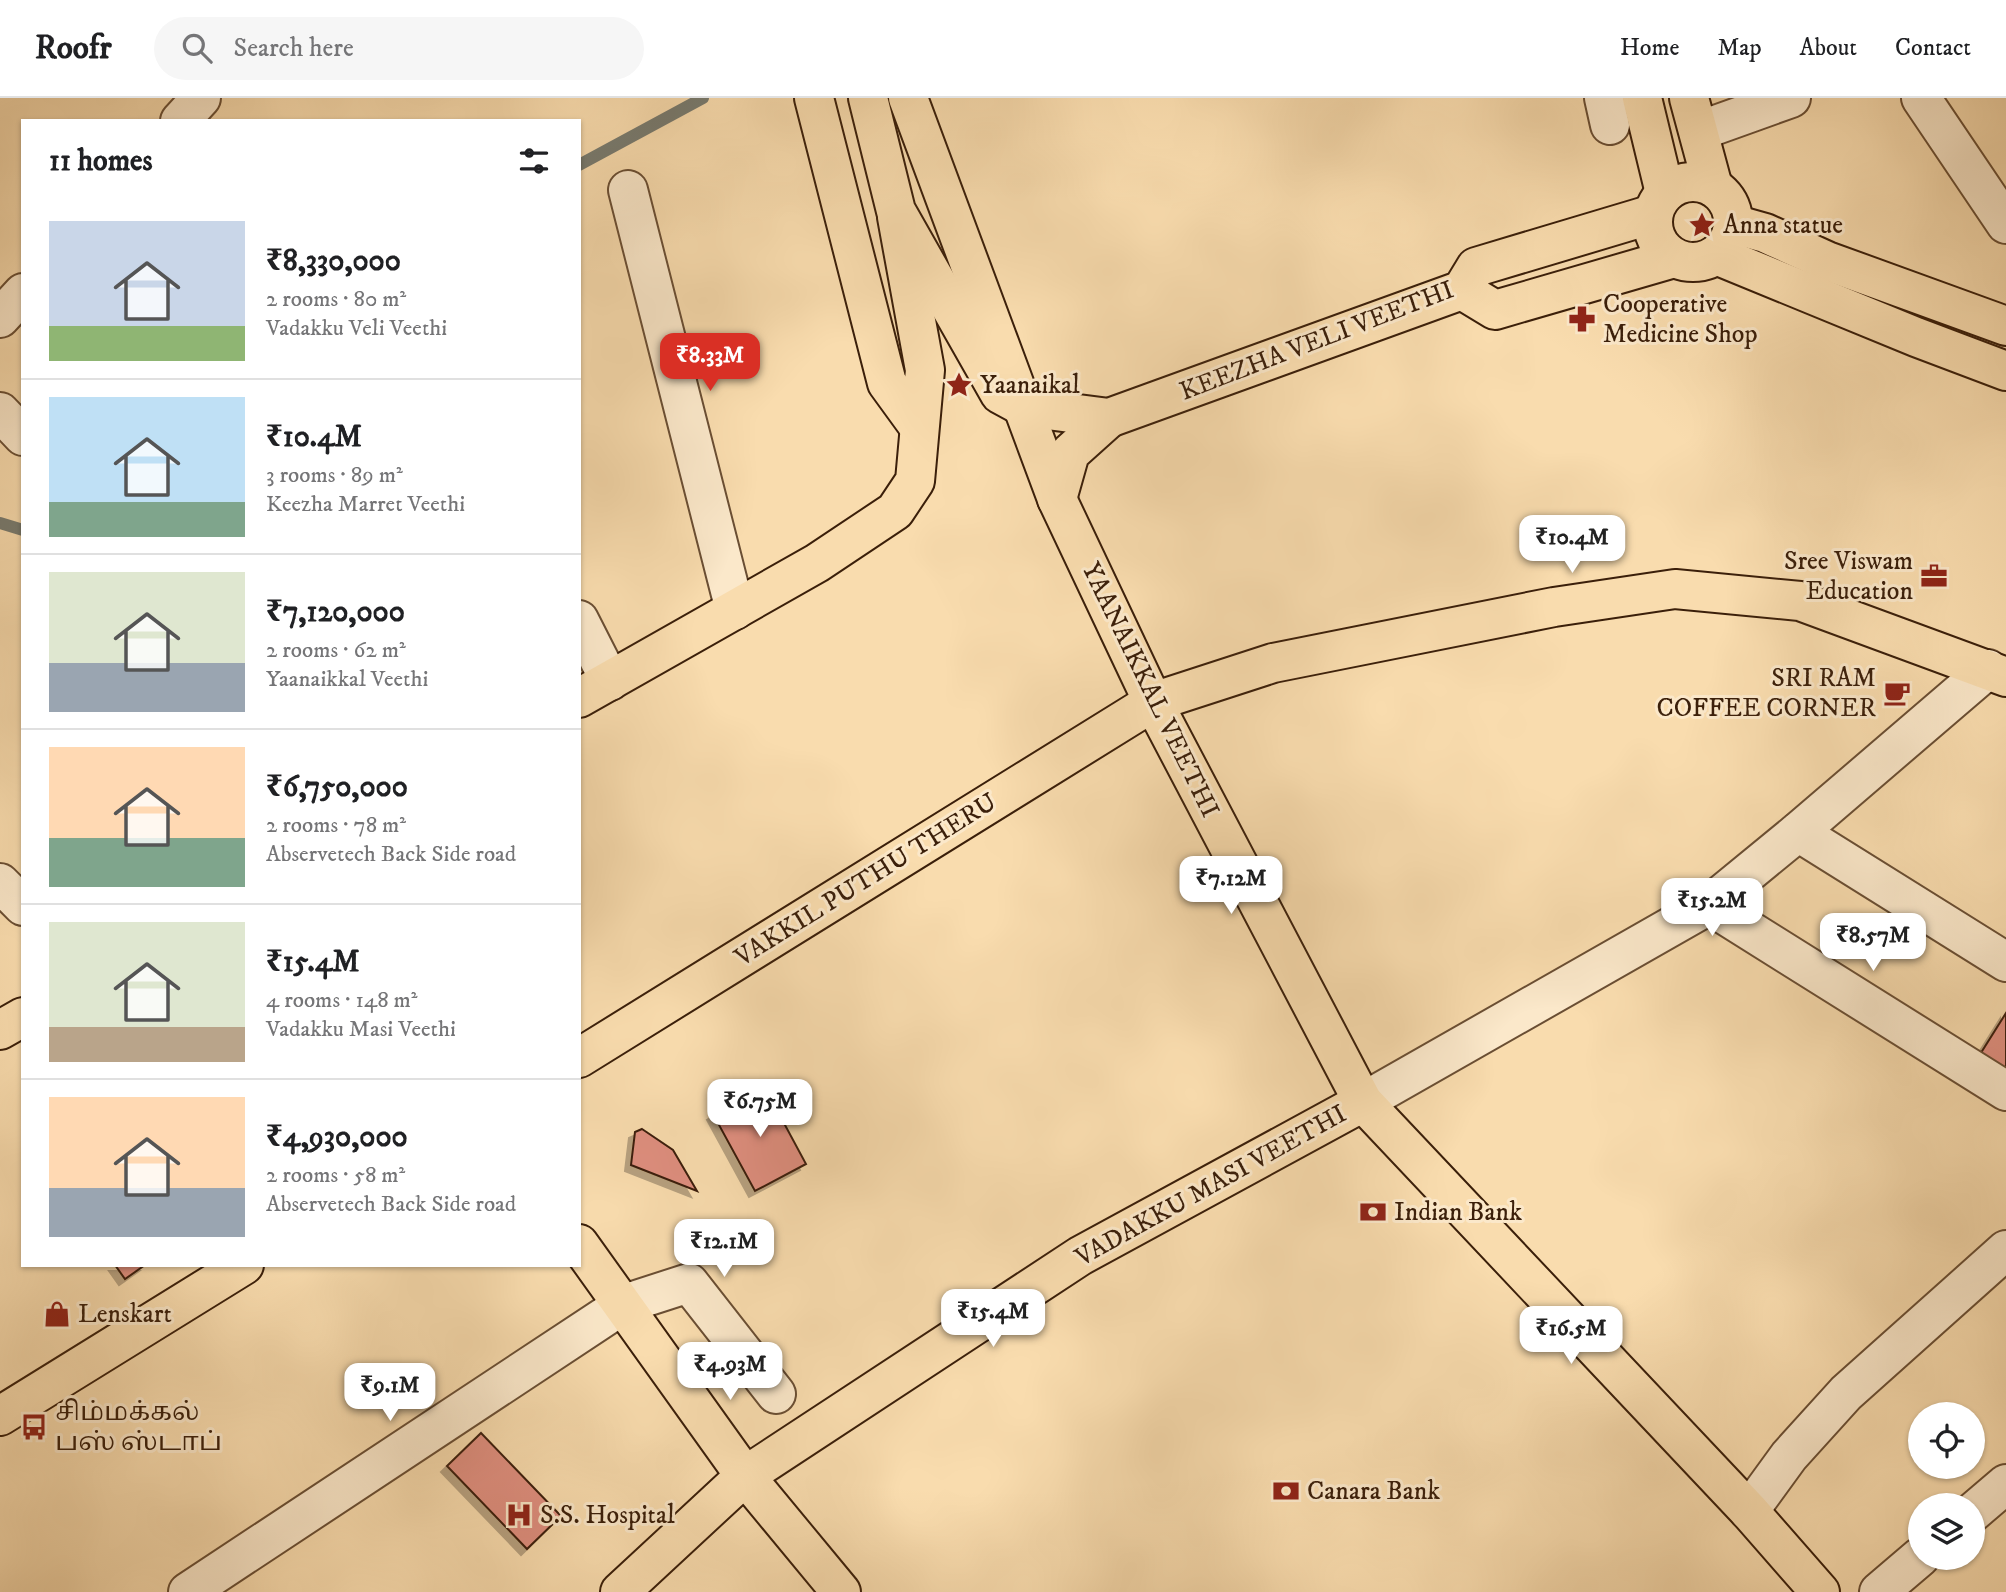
<!DOCTYPE html>
<meta charset="utf-8">
<style>
body{margin:0;font-family:"IM FELL DW Pica","Noto Serif Tamil",serif;background:#f6f6f6;color:#202124;height:100vh;display:flex;flex-direction:column;font-size:26px;white-space:nowrap}
*{box-sizing:border-box;margin:0}
p{font-size:23px;color:#757577}
.icon{flex:none;width:38px;height:38px;fill:none;stroke:currentColor;stroke-width:2;stroke-linecap:round;stroke-linejoin:round}
.map{position:relative;flex:1;overflow:hidden}
.panel{position:absolute;left:21px;top:21px;width:560px;height:1148px;display:flex;flex-direction:column;background:#fff;border-radius:0px;box-shadow:0 2px 5px #0004}
.panel>*{flex:none}
.tools{position:absolute;left:1908px;top:1304px;display:grid;gap:14px}
.tools a{display:grid;place-items:center;width:77px;height:77px;border-radius:50%;background:#fff;box-shadow:0 2px 5px #0004;font-size:35px}
.price{position:absolute;translate:-50% -60px;padding:0 16px;border-radius:14px;background:#fff;color:#222;font-size:23px;line-height:46px;filter:drop-shadow(0 2px 4px #0008)}
.price::after{content:'';position:absolute;left:50%;top:42px;width:21px;height:16px;margin-left:-10px;background:inherit;clip-path:polygon(0 0,100% 0,50% 100%)}
.price.on{background:#d93025;color:#fff}
ul{padding:0;list-style:none}
li{display:flex;align-items:center;gap:21px;height:175px;padding:0 28px}
li+li{border-top:2px solid #e0e0e0}
li span{display:grid;place-items:center;flex:none;width:196px;height:140px;border-radius:0px;color:#555}
li>.icon{margin-inline-start:auto}
span .icon{width:84px;height:84px;fill:#fffc;stroke-width:1}
li b{font-size:30px}
h2{display:flex;justify-content:space-between;align-items:center;height:84px;padding:0 28px;font-size:30px}
header{display:flex;align-items:center;gap:42px;box-sizing:border-box;height:98px;padding:0 35px;background:#fff;border-bottom:2px solid #e0e0e0}
header strong{font-size:33px}
nav{display:flex;gap:38px;margin-inline-start:auto;font-size:24px}
.search{width:490px;height:63px;background:#f6f6f6;display:flex;align-items:center;gap:18px;box-sizing:border-box;padding:0 24px;border-radius:38px;color:#757577;font-size:26px}
.map>svg:first-child{display:block}
.lines{fill:none;stroke-linecap:round;stroke-linejoin:round}
.stream{stroke:#787b70;stroke-width:12}
.building{fill:#e08f80;stroke:#3b1f0a;stroke-width:2;filter:url(#shadow)}
.minor-casing{stroke:#6a4e33;stroke-width:42}
.major-casing{stroke:#3b1f0a;stroke-width:42}
.highway-casing{stroke:#3b1f0a;stroke-width:42}
.minor{stroke:#fbe8ca;stroke-width:38}
.major{stroke:#f9dcae;stroke-width:38}
.highway{stroke:#f9dcae;stroke-width:38}
.labels{text-anchor:middle;dominant-baseline:central;stroke-width:6;stroke-linejoin:round;paint-order:stroke}
.poi-label{font-size:26px;fill:#3b1f0a;stroke:#fbe8ca;text-anchor:start}
.street-label{font-size:26px;fill:#3b1f0a;stroke:#fbe8ca}
</style>
<header>
<strong>Roofr</strong>
<div class="search"><svg class="icon" aria-label="search" viewBox="0 0 24 24"><circle cx="10" cy="10" r="6"/><path d="M15 15l6 6"/></svg>Search here</div>
<nav><a>Home</a><a>Map</a><a>About</a><a>Contact</a></nav>
</header>
<div class="map">
<svg width="2006" height="1494" viewBox="0 0 2006 1494">
<defs>
<filter id="shadow"><feDropShadow dx="-6" dy="6" stdDeviation="0" flood-color="#0004"/></filter>
</defs>
<rect width="100%" height="100%" fill="#f9dcae"/>
<filter id="stains"><feTurbulence type="fractalNoise" baseFrequency=".00286" numOctaves="4"/><feColorMatrix values="0 0 0 0 .2 0 0 0 0 .09 0 0 0 0 .02 0 0 0 .5 -.17"/></filter>
<radialGradient id="worn" r=".72"><stop offset=".6" stop-color="#630" stop-opacity="0"/><stop offset="1" stop-color="#630" stop-opacity=".3"/></radialGradient>
<g class="lines">
<g class="stream">
<path d="M579,67L703,0"/>
<path d="M0,425L23,432"/>
</g>
</g>
<g class="building">
<path d="M2006,915V974L1979,958Z"/>
<path d="M764,988L806,1066L755,1093L713,1016Z"/>
<path d="M642,1031L673,1052L697,1093L631,1067L635,1034Z"/>
<path d="M115,1167H145L125,1181Z"/>
<path d="M481,1335L561,1418L527,1451L447,1368Z"/>
</g>
<g class="lines">
<g class="minor-casing">
<g id="minor">
<path d="M1604,0L1610,27"/>
<path d="M1921,0L2006,126"/>
<path d="M180,23L201,0"/>
<path d="M1699,33L1791,0"/>
<path d="M628,92L735,512"/>
<path d="M0,220L23,195"/>
<path d="M0,314L23,338"/>
<path d="M579,522L610,583"/>
<path d="M1798,734L2006,864"/>
<path d="M0,785L23,808"/>
<path d="M1709,807L2006,993"/>
<path d="M1363,1004L1709,807L1798,734L1988,571"/>
<path d="M1749,1413L1789,1358L1846,1295L2006,1152"/>
<path d="M1972,1415L2006,1386"/>
<path d="M188,1494L624,1206L689,1185L776,1296"/>
<path d="M1879,1494L1920,1459"/>
</g>
</g>
<g class="major-casing">
<g id="major">
<path d="M814,0L887,285L919,329"/>
<path d="M908,0L1057,401L1153,604L1363,1004L1749,1413L1820,1494"/>
<path d="M1057,401L1070,355L1109,320"/>
<path d="M579,600L817,465L895,413L915,383L925,272L897,119"/>
<path d="M0,932L23,919"/>
<path d="M579,960L1153,604L1273,565L1554,509L1675,491L1800,503L2006,579"/>
<path d="M579,1146L745,1378L841,1494"/>
<path d="M0,1318L244,1167"/>
<path d="M620,1494L745,1378L1080,1158L1363,1004"/>
</g>
</g>
<g class="highway-casing">
<g id="highway">
<path d="M868,0L896,113L1000,296L1024,309L1109,320L1462,192L1476,169L1653,116"/>
<path d="M1642,0L1665,95"/>
<path d="M1689,0L1713,89"/>
<circle cx="1693" cy="124" r="40"/>
<path d="M1733,126L1765,135L1827,163L2006,228"/>
<path d="M1716,157L1916,239L2006,273"/>
<path d="M1462,192L1495,212L1674,160"/>
</g>
</g>
<use href="#minor" class="minor"/>
<use href="#major" class="major"/>
<use href="#highway" class="highway"/>
</g>
<defs>
<g id="sight-bare" transform="scale(2.1)"><path d="M0-6L1.8-2.2L6-1.7L2.9 1.2L3.7 5.4L0 3.3L-3.7 5.4L-2.9 1.2L-6-1.7L-1.8-2.2Z" fill="#8f2418" stroke="#fbe8ca" stroke-width="2.5" paint-order="stroke"/></g>
<g id="pharmacy-bare" transform="scale(2.1)"><path d="M-2-6h4v4h4v4h-4v4h-4v-4h-4v-4h4Z" fill="#8f2418" stroke="#fbe8ca" stroke-width="2.5" paint-order="stroke"/></g>
<g id="office-bare" transform="scale(2.1)"><path d="M-6-3h4V-5.5h4V-3h4V5H-6ZM-1-4.5V-3h2v-1.5ZM-6 0V1H6V0Z" fill="#8f2418" stroke="#fbe8ca" stroke-width="2.5" paint-order="stroke"/></g>
<g id="cafe-bare" transform="scale(2.1)"><path d="M-5.5-4.5H6V0H3Q3 3.5 0 3.5H-2.5Q-5.5 3.5-5.5 0ZM3-3.2v2h1.7v-2ZM-6 4.5H4V6H-6Z" fill="#8f2418" stroke="#fbe8ca" stroke-width="2.5" paint-order="stroke"/></g>
<g id="bank-bare" transform="scale(2.1)"><path d="M-6-4H6V4H-6ZM0-2.3a2.3 2.3 0 1 0 0 4.6a2.3 2.3 0 1 0 0-4.6Z" fill="#8f2418" stroke="#fbe8ca" stroke-width="2.5" paint-order="stroke"/></g>
<g id="shop-bare" transform="scale(2.1)"><path d="M-5-2.5h2.3a2.7 3.5 0 0 1 5.4 0H5L5.5 6h-11ZM-1.5-2.5h3a1.5 2.3 0 0 0-3 0Z" fill="#8f2418" stroke="#fbe8ca" stroke-width="2.5" paint-order="stroke"/></g>
<g id="bus-bare" transform="scale(2.1)"><path d="M-5-6H5V4H4V6H2V4H-2V6H-4V4H-5ZM-3.5-4V0h7V-4ZM-3.5 1.2v1.5H-2V1.2ZM2 1.2v1.5H3.5V1.2Z" fill="#8f2418" stroke="#fbe8ca" stroke-width="2.5" paint-order="stroke"/></g>
<g id="hospital-bare" transform="scale(2.1)"><path d="M-5-5h3v3.5h4V-5h3V5h-3V1.5h-4V5h-3Z" fill="#8f2418" stroke="#fbe8ca" stroke-width="2.5" paint-order="stroke"/></g>
</defs>
<g fill-rule="evenodd">
<use href="#sight-bare" x="1702" y="127"/>
<use href="#pharmacy-bare" x="1582" y="221"/>
<use href="#sight-bare" x="959" y="287"/>
<use href="#office-bare" x="1934" y="478"/>
<use href="#cafe-bare" x="1897" y="595"/>
<use href="#bank-bare" x="1373" y="1114"/>
<use href="#shop-bare" x="57" y="1216"/>
<use href="#bus-bare" x="34" y="1329"/>
<use href="#bank-bare" x="1286" y="1393"/>
<use href="#hospital-bare" x="519" y="1417"/>
</g>
<g class="labels">
<g class="poi-label">
<text x="1723" y="127">Anna statue</text>
<text x="1603" y="206">Cooperative<tspan x="1603" dy="30">Medicine Shop</tspan></text>
<text x="980" y="287">Yaanaikal</text>
<text x="1913" y="463" text-anchor="end">Sree Viswam<tspan x="1913" dy="30">Education</tspan></text>
<text x="1876" y="580" text-anchor="end">SRI RAM<tspan x="1876" dy="30">COFFEE CORNER</tspan></text>
<text x="1394" y="1114">Indian Bank</text>
<text x="78" y="1216">Lenskart</text>
<text x="55" y="1314">சிம்மக்கல்<tspan x="55" dy="30">பஸ் ஸ்டாப்</tspan></text>
<text x="1307" y="1393">Canara Bank</text>
<text x="540" y="1417">S.S. Hospital</text>
</g>
<g class="street-label">
<text transform="translate(1317 243) rotate(-21)">KEEZHA VELI VEETHI</text>
<text transform="translate(1150 592) rotate(64)">YAANAIKKAL VEETHI</text>
<text transform="translate(866 782) rotate(-32)">VAKKIL PUTHU THERU</text>
<text transform="translate(1211 1088) rotate(-29)">VADAKKU MASI VEETHI</text>
</g>
</g>
<rect width="100%" height="100%" filter="url(#stains)"/>
<rect width="100%" height="100%" fill="url(#worn)"/>
</svg>
<div class="tools">
<a><svg class="icon" aria-label="locate" viewBox="0 0 24 24"><circle cx="12" cy="12" r="6"/><path d="M12 2v4M12 18v4M2 12h4M18 12h4"/></svg></a>
<a><svg class="icon" aria-label="layers" viewBox="0 0 24 24"><path d="M12 4l9 5-9 5-9-5zM3 14l9 5 9-5"/></svg></a>
</div>
<b class="price on" style="left:710px;top:295px">₹8.33M</b>
<b class="price" style="left:1572px;top:477px">₹10.4M</b>
<b class="price" style="left:1231px;top:818px">₹7.12M</b>
<b class="price" style="left:1712px;top:840px">₹15.2M</b>
<b class="price" style="left:1873px;top:875px">₹8.57M</b>
<b class="price" style="left:760px;top:1041px">₹6.75M</b>
<b class="price" style="left:724px;top:1181px">₹12.1M</b>
<b class="price" style="left:993px;top:1251px">₹15.4M</b>
<b class="price" style="left:1571px;top:1268px">₹16.5M</b>
<b class="price" style="left:730px;top:1304px">₹4.93M</b>
<b class="price" style="left:390px;top:1325px">₹9.1M</b>
<section class="panel">
<h2>11 homes<svg class="icon" aria-label="filters" viewBox="0 0 24 24"><path d="M4 7h16M4 17h16"/><circle cx="9" cy="7" r="2"/><circle cx="15" cy="17" r="2"/></svg></h2>
<ul>
<li><span style="background:linear-gradient(#c9d6e8 75%,#8fb573 0)"><svg class="icon" aria-label="home" viewBox="0 0 24 24"><path d="M3 11l9-7 9 7M6 9v11h12V9"/></svg></span><div><b>₹8,330,000</b><p>2 rooms · 80 m²</p><p>Vadakku Veli Veethi</p></div></li>
<li><span style="background:linear-gradient(#bfe0f5 75%,#7fa58c 0)"><svg class="icon" aria-label="home" viewBox="0 0 24 24"><path d="M3 11l9-7 9 7M6 9v11h12V9"/></svg></span><div><b>₹10.4M</b><p>3 rooms · 89 m²</p><p>Keezha Marret Veethi</p></div></li>
<li><span style="background:linear-gradient(#dfe7d0 65%,#9aa5b1 0)"><svg class="icon" aria-label="home" viewBox="0 0 24 24"><path d="M3 11l9-7 9 7M6 9v11h12V9"/></svg></span><div><b>₹7,120,000</b><p>2 rooms · 62 m²</p><p>Yaanaikkal Veethi</p></div></li>
<li><span style="background:linear-gradient(#ffd9b3 65%,#7fa58c 0)"><svg class="icon" aria-label="home" viewBox="0 0 24 24"><path d="M3 11l9-7 9 7M6 9v11h12V9"/></svg></span><div><b>₹6,750,000</b><p>2 rooms · 78 m²</p><p>Abservetech Back Side road</p></div></li>
<li><span style="background:linear-gradient(#dfe7d0 75%,#b9a48a 0)"><svg class="icon" aria-label="home" viewBox="0 0 24 24"><path d="M3 11l9-7 9 7M6 9v11h12V9"/></svg></span><div><b>₹15.4M</b><p>4 rooms · 148 m²</p><p>Vadakku Masi Veethi</p></div></li>
<li><span style="background:linear-gradient(#ffd9b3 65%,#9aa5b1 0)"><svg class="icon" aria-label="home" viewBox="0 0 24 24"><path d="M3 11l9-7 9 7M6 9v11h12V9"/></svg></span><div><b>₹4,930,000</b><p>2 rooms · 58 m²</p><p>Abservetech Back Side road</p></div></li>
</ul>
</section>
</div>
